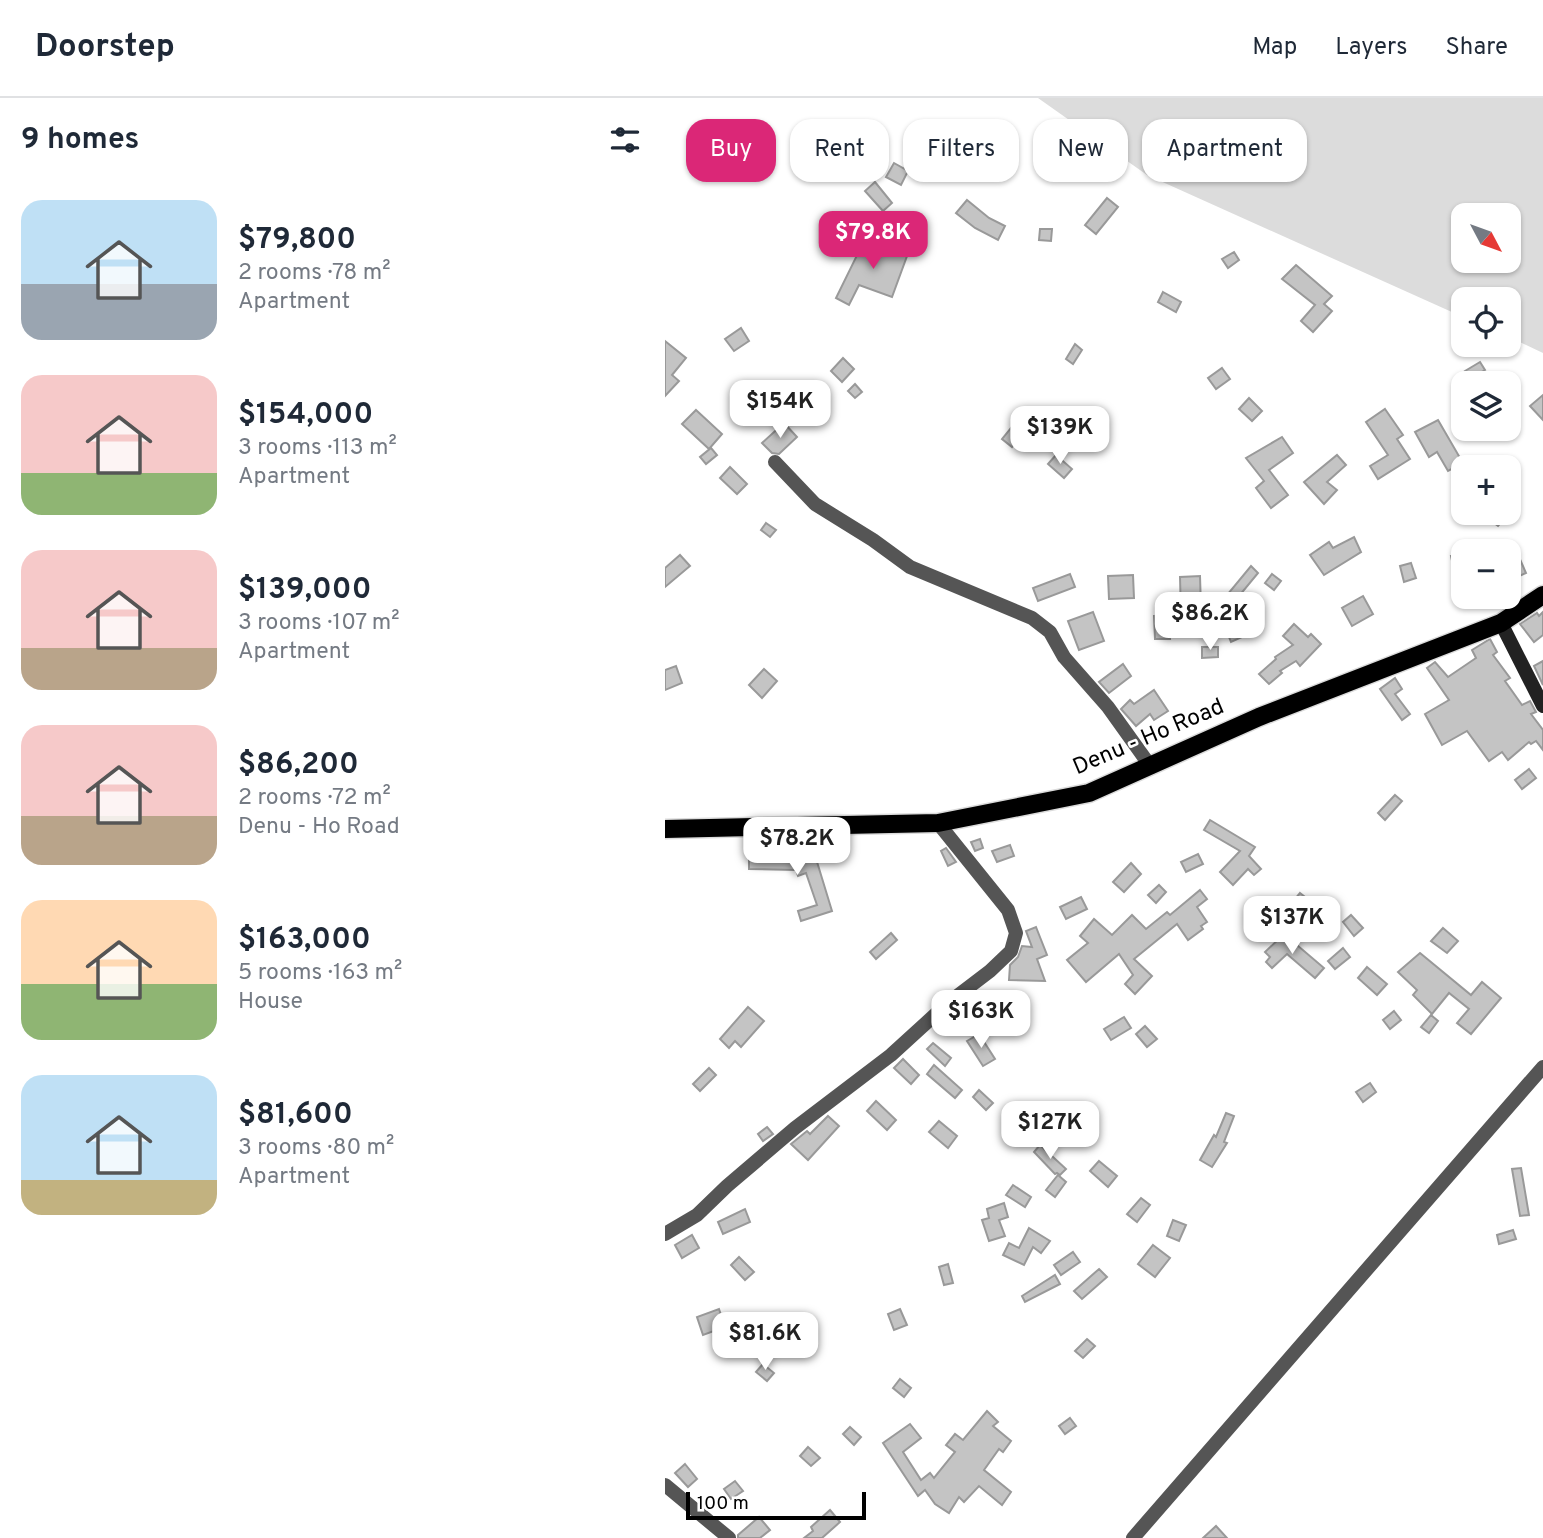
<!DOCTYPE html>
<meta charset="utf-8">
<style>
body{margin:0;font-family:Overpass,sans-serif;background:#f2f2f3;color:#1f2937;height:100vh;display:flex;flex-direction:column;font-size:26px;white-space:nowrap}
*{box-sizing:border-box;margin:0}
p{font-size:23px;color:#747a83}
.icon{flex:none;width:38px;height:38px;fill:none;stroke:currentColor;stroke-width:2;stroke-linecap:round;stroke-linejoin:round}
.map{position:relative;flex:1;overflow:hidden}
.side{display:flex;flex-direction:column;background:#fff;width:665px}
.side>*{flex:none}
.hud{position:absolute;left:21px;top:21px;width:665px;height:63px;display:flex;gap:14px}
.needle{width:46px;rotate:131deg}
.fabs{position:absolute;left:786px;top:105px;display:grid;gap:14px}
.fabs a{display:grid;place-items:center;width:70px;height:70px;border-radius:14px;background:#fff;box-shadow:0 2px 5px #0004;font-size:35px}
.scale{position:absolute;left:21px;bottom:18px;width:180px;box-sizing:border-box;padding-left:7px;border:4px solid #000;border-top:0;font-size:19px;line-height:24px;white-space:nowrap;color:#000;-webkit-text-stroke:5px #fff;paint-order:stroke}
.price{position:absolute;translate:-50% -60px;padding:0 16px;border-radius:14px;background:#fff;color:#222;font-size:23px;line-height:46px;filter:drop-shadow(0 2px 4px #0008)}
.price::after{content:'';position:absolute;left:50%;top:42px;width:21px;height:16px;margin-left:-10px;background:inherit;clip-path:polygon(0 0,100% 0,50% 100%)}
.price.selected{background:#db2777;color:#fff}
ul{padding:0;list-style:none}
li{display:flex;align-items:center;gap:21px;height:175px;padding:0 21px}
li span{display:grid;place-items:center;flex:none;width:196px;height:140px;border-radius:21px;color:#555}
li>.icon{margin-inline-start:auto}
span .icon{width:84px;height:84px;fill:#fffc;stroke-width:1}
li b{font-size:30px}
h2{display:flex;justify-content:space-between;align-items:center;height:84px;padding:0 21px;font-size:30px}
.tag{padding:0 24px;border-radius:21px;background:#fff;box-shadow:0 2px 5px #0004;font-size:24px;line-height:63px}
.tag.selected{background:#db2777;color:#fff}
header{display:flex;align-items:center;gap:42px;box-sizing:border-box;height:98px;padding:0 35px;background:#fff;border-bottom:2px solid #e0e1e3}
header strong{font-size:33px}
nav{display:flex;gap:38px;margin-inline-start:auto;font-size:24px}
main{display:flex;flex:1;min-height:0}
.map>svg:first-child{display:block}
.green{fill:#dcdcdc;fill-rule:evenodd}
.building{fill:#c4c4c4;stroke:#999;stroke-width:2}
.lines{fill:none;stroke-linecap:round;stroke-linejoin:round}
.primary-casing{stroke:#dbdbdb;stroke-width:21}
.street{stroke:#555;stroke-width:14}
.secondary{stroke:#222;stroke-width:14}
.primary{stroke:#000;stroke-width:18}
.labels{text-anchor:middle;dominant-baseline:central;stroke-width:5;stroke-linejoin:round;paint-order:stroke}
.street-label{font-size:23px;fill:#000;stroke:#fff}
</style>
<header>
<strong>Doorstep</strong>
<nav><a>Map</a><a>Layers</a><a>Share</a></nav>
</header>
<main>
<section class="side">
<h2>9 homes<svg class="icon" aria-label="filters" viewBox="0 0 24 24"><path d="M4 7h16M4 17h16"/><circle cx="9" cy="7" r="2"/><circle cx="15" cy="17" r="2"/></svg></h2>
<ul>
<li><span style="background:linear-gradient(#bfe0f5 60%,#9aa5b1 0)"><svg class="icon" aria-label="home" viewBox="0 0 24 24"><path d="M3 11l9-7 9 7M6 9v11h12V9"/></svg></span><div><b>$79,800</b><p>2 rooms · 78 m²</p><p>Apartment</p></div></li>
<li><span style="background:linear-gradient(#f6c9c9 70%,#8fb573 0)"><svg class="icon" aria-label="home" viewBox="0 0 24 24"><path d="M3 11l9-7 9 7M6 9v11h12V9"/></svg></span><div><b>$154,000</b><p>3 rooms · 113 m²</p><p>Apartment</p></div></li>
<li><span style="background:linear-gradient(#f6c9c9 70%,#b9a48a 0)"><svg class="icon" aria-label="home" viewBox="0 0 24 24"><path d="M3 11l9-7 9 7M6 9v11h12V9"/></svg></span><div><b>$139,000</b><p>3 rooms · 107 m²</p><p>Apartment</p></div></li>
<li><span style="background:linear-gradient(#f6c9c9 65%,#b9a48a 0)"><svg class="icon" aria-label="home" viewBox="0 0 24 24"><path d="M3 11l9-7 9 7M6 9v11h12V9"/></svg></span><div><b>$86,200</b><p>2 rooms · 72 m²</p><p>Denu - Ho Road</p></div></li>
<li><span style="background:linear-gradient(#ffd9b3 60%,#8fb573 0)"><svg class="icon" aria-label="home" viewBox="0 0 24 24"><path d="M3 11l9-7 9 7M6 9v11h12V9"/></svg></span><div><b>$163,000</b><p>5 rooms · 163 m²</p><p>House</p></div></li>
<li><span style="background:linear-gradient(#bfe0f5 75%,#c2b280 0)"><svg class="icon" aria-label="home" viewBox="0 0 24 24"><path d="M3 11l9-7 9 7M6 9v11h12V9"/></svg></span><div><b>$81,600</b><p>3 rooms · 80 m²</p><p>Apartment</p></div></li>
</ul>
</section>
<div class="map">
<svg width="878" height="1440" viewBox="0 0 878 1440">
<rect width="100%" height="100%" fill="#fff"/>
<path class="green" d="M373,0H878V255L844,239V201H798V219L482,77ZM798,117H844V163H798Z"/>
<g class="building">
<path d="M396,63L405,69L395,82L387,76Z"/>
<path d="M229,65L243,73L236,87L221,79Z"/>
<path d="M210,84L227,105L218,113L200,93Z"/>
<path d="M442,100L453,109L431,136L420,127Z"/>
<path d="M302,102L324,120L340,128L333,142L310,130L291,115Z"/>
<path d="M375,131H387L386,143L374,142Z"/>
<path d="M201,139L214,145L213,147L242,158L227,199L194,187L184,207L171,200Z"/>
<path d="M569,154L574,162L563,170L557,161Z"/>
<path d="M631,167L667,198L659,206L667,213L648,234L636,223L650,207L617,181Z"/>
<path d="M498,194L516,204L511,214L493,204Z"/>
<path d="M76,230L84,243L69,253L60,241Z"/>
<path d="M0,243L21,260L7,277L14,283L0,298Z"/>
<path d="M410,246L417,252L408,266L401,261Z"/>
<path d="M178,260L189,271L177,284L166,273Z"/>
<path d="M815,264L820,272L805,281L800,273Z"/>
<path d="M557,270L565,281L551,291L543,280Z"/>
<path d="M190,286L197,294L190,300L183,293Z"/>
<path d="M94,287L108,300L93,317L78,303Z"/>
<path d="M878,297V322L865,308Z"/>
<path d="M584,300L597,313L587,323L574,311Z"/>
<path d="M720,311L738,337L732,341L745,361L713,381L705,368L723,357L701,324Z"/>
<path d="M31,312L57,336L44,351L17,326Z"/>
<path d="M354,320L364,329L347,349L337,341Z"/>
<path d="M773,322L798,365L783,373L772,354L764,359L750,334Z"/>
<path d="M119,325L132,339L114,356L107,355L97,345Z"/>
<path d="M617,339L628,355L604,372L623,397L606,410L591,390L599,383L581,360Z"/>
<path d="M46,350L52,357L41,366L35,359Z"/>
<path d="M391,357L407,371L399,380L383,366Z"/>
<path d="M672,357L681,367L662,384L672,392L659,406L639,384Z"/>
<path d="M65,369L82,386L72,396L55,380Z"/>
<path d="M832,415L839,421L833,428L825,422Z"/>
<path d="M101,425L111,432L105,439L96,432Z"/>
<path d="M689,439L696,454L659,477L645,457L664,444L668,450Z"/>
<path d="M798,455V469L789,472L786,458Z"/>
<path d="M15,457L25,468L0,489V470Z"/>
<path d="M854,459L861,475L844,483V465Z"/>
<path d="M746,465L751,480L739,484L735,468Z"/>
<path d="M586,468L593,475L570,503L562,497Z"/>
<path d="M405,476L410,489L373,503L368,490Z"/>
<path d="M607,476L616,483L609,492L600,485Z"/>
<path d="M468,477L469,500L444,501L443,478Z"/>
<path d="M535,478L536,510H532L533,534L504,535L505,541H490L489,518L516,517L515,479Z"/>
<path d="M698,498L708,516L687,528L677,510Z"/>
<path d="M566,510L577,539L566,544L554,514Z"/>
<path d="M428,514L439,543L414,552L403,523Z"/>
<path d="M878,514V537L869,544L855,526L872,515L874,518Z"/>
<path d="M629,526L643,539L646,536L656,546L635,568L631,563L615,573L617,575L604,586L594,576L611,561L610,559L628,547L618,538Z"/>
<path d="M825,541L832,554L828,557L845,580L840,583L857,607L865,603L871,614L866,616L878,632V652L871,643L866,646L864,644L843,662L837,654L824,663L802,633L777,647L760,616L784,602L762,570L770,564L783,579L811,560L807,552Z"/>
<path d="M537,549H553V559L537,560Z"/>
<path d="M878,563V587L869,568Z"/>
<path d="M458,566L466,578L444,595L434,584Z"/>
<path d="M11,568L17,585L0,592V572Z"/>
<path d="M99,571L112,583L97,600L84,587Z"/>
<path d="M730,580L737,591L730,596L745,616L737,622L715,591Z"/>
<path d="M489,592L503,613L489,622L485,616L471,628L456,611L465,602L469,606Z"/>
<path d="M864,671L871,680L857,691L850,682Z"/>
<path d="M730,697L737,703L720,722L713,715Z"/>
<path d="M545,722L590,749L584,758L596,771L589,777L583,771L568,787L555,774L575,753L539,732Z"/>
<path d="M315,741L318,750L310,753L306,744Z"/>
<path d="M345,747L349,758L332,764L327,753Z"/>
<path d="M281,750L291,764L283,768L276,753Z"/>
<path d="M84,754L120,755V763L149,754L167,813L136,823L133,813L152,807L141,775L133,778L131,772L84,771Z"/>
<path d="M533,756L538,766L521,774L516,764Z"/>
<path d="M466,765L476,776L459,794L448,784Z"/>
<path d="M494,787L501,794L491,805L483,797Z"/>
<path d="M535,792L542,801L532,809L542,824L536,828L538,831L523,842L512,826L469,861L487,878L470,896L460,886L468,877L454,856L421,884L402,862L423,845L415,838L429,821L447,837L467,817L481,831L502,814L505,817Z"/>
<path d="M635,795L645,803L635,815L625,807Z"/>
<path d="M416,799L422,811L401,821L395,809Z"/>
<path d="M614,817L623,824L611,839L603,832Z"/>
<path d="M686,817L698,830L689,838L678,824Z"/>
<path d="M371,829L382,857L372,861L380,883L344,882L345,867L353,859L357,848L367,849L361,833Z"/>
<path d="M778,830L793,843L782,855L766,843Z"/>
<path d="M226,835L232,842L211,861L205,854Z"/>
<path d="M619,836L659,870L650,880L622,856L607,870L601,864L605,859L600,854Z"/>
<path d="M678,850L685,859L670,871L663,863Z"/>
<path d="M755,855L806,897L817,884L836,900L806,936L792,925L804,911L784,895L767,916L748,897L752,892L733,874Z"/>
<path d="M702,869L722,886L712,897L693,880Z"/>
<path d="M83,909L99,923L76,949L70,943L64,950L55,941Z"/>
<path d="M729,913L736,922L725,931L718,922Z"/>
<path d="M766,917L773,923L764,935L756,929Z"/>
<path d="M459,919L466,930L446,942L439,931Z"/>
<path d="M480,928L492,941L482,949L471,936Z"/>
<path d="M314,936L330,961L318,968L302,943Z"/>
<path d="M268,945L286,960L280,968L262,951Z"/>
<path d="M238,961L254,977L246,986L229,970Z"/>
<path d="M269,967L297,992L290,1000L262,976Z"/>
<path d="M44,970L51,977L35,993L28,986Z"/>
<path d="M705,985L711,994L698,1004L691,994Z"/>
<path d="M314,992L328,1005L321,1012L308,999Z"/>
<path d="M211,1003L231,1022L222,1032L202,1013Z"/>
<path d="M561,1015L569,1018L559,1044L562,1045L547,1069L535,1062L549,1037L551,1039Z"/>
<path d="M163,1018L174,1028L143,1062L126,1046L142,1033L145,1036Z"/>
<path d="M274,1023L292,1038L283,1050L264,1034Z"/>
<path d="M102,1029L108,1036L98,1043L93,1036Z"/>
<path d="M375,1047L401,1071L395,1077L392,1075L390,1076L369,1054Z"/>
<path d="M434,1063L452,1078L443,1089L425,1073Z"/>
<path d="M856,1070L864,1117L855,1118L847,1071Z"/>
<path d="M393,1077L401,1084L390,1099L381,1092Z"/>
<path d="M348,1087L366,1099L360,1109L341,1097Z"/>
<path d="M476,1100L485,1107L472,1124L462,1116Z"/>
<path d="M339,1105L343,1119L334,1122L340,1138L324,1143L317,1122L324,1120L322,1111Z"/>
<path d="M80,1111L85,1124L58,1136L53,1124Z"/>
<path d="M508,1122L521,1127L514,1143L502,1138Z"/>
<path d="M364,1130L385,1143L376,1155L368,1149L359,1167L338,1157L344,1145L354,1150Z"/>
<path d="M848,1132L851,1141L834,1146L832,1137Z"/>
<path d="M27,1137L34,1150L17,1160L10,1147Z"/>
<path d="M488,1147L505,1160L490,1179L473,1166Z"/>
<path d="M408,1154L415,1164L396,1177L389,1167Z"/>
<path d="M74,1159L89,1174L80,1182L66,1167Z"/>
<path d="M283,1166L288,1185L279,1187L274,1169Z"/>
<path d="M434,1171L442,1179L417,1201L409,1193Z"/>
<path d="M390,1177L395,1186L360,1204L357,1198Z"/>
<path d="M54,1211L60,1229L38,1237L32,1219Z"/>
<path d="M235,1211L242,1227L229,1232L223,1216Z"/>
<path d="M89,1222L127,1227L124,1240L87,1233Z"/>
<path d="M422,1241L430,1248L418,1260L410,1253Z"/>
<path d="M98,1266L109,1275L102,1283L91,1274Z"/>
<path d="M235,1281L246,1290L239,1299L228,1290Z"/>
<path d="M322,1313L333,1324L328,1328L346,1343L338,1354L334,1351L319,1372L346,1394L337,1407L314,1388L299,1404L294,1399L284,1415L270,1406L260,1392L253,1398L218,1345L245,1326L256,1340L238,1354L256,1382L265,1375L269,1380L290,1354L281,1347L290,1336L298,1342Z"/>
<path d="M405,1320L411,1328L400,1336L394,1328Z"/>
<path d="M185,1329L196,1339L189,1347L178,1336Z"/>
<path d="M143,1349L155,1360L146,1368L135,1358Z"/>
<path d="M20,1366L32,1381L23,1389L10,1375Z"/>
<path d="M70,1383L78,1393L66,1401L59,1391Z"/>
<path d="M165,1412L175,1424L157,1440H139L148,1433L146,1429Z"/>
<path d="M94,1419L105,1432L95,1440H73V1437Z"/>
<path d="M551,1428L562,1440H538Z"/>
</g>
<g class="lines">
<g class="primary-casing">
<path id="primary" d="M0,731L273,725L424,695L594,619L836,525L878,497"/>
</g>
<g class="street">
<path d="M110,364L150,406L208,442L245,469L367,520L385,534L399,559L443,609L486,669"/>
<path d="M0,1136L32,1117L62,1088L130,1030L226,957L283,905L325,873L346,853L351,835L343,812L273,725"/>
<path d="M0,1387L64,1440"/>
<path d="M468,1440L878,969"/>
</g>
<path class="secondary" d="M836,525L878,608"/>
<use href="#primary" class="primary"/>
</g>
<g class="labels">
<g class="street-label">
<text transform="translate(484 640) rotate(-23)">Denu - Ho Road</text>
</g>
</g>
</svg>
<div class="fabs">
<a><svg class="needle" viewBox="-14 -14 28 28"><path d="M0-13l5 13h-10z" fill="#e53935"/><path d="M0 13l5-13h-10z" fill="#747a83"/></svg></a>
<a><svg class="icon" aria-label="locate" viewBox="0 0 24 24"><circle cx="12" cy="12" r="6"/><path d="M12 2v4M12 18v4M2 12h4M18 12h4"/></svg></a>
<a><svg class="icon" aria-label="layers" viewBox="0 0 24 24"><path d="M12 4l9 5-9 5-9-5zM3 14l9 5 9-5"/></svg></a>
<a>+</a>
<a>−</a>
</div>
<div class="scale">100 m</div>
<b class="price selected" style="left:208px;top:173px">$79.8K</b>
<b class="price" style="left:115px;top:342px">$154K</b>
<b class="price" style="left:395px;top:368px">$139K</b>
<b class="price" style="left:545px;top:554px">$86.2K</b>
<b class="price" style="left:132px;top:779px">$78.2K</b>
<b class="price" style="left:627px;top:858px">$137K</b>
<b class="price" style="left:316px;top:952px">$163K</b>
<b class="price" style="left:385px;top:1063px">$127K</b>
<b class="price" style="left:100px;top:1274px">$81.6K</b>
<div class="hud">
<a class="tag selected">Buy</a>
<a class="tag">Rent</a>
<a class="tag">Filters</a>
<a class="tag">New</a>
<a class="tag">Apartment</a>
</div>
</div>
</main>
